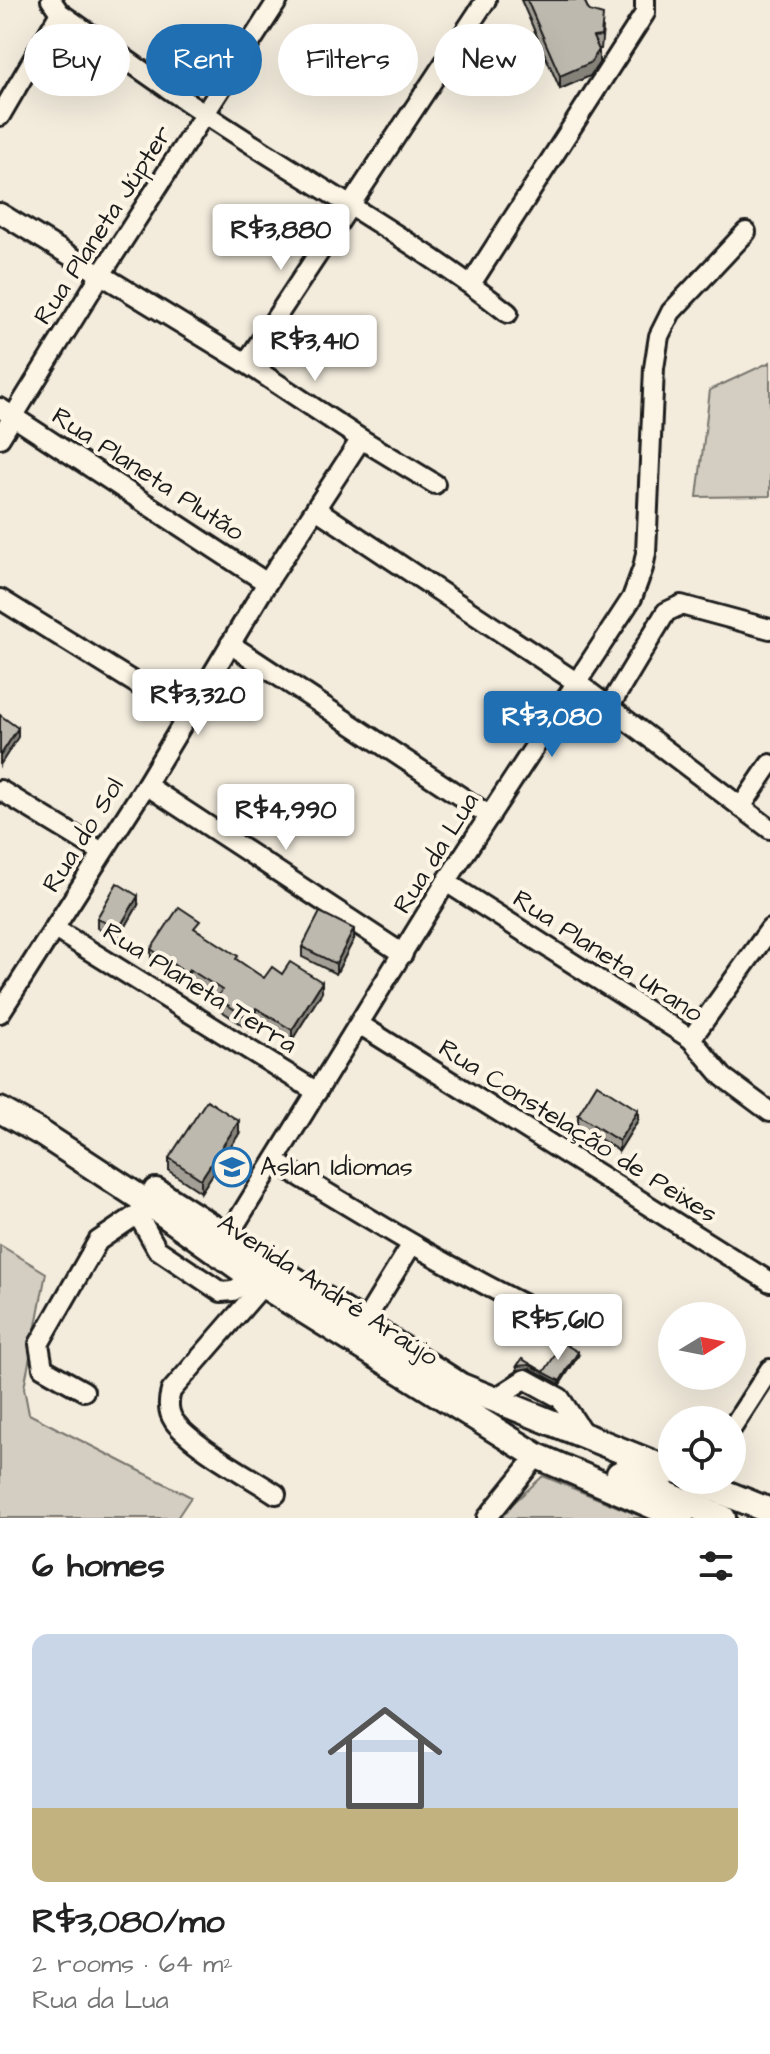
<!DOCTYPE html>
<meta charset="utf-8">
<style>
body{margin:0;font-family:"Architects Daughter",sans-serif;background:#f2f2f2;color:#222;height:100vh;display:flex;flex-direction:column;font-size:30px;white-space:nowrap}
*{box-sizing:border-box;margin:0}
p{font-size:26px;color:#767676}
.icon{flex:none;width:44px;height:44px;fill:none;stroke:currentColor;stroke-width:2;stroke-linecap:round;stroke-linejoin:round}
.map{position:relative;height:1518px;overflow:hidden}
.side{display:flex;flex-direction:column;background:#fff;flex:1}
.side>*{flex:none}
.top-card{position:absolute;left:24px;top:24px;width:722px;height:72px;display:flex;gap:16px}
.needle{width:52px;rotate:80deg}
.buttons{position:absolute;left:658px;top:1302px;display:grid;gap:16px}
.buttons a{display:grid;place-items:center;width:88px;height:88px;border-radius:50%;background:#fff;box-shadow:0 8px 32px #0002;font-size:40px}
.price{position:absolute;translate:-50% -68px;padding:0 18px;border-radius:8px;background:#fff;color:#222;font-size:26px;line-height:52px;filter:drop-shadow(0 2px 4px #0008)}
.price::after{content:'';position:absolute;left:50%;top:48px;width:24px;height:18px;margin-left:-12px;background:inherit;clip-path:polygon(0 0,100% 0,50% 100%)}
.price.selected{background:#1f6fb2;color:#fff}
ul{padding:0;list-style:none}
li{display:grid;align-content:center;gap:16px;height:424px;padding:0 32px}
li+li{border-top:2px solid #e0e0e0}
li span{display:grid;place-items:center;height:248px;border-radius:16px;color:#555}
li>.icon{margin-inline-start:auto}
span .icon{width:144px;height:144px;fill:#fffc;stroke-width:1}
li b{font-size:34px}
h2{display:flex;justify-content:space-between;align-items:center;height:96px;padding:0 32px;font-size:34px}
.chip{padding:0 28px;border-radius:36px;background:#fff;box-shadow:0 8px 32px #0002;font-size:28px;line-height:72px}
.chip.selected{background:#1f6fb2;color:#fff}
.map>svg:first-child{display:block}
.green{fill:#d3cec1;stroke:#78756e;stroke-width:2}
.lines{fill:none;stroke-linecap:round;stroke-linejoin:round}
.minor-casing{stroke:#1c1c1c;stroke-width:24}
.major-casing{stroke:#1c1c1c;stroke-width:30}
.minor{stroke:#fcf5e5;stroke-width:18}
.major{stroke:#fcf5e5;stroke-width:24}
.wall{fill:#a39f96;stroke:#1c1c1c;stroke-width:2}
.shaded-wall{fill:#85827a;stroke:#1c1c1c;stroke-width:2}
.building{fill:#beb9ae;stroke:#1c1c1c;stroke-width:2}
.labels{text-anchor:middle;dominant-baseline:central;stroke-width:8;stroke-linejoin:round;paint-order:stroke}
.street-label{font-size:26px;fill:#1c1c1c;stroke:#fcf5e5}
.poi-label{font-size:26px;fill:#1c1c1c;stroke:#fcf5e5;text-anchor:start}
</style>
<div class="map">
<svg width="770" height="1518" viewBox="0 0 770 1518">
<rect width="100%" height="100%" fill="#f3ecdd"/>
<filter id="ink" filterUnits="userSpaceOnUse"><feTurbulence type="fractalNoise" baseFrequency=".0125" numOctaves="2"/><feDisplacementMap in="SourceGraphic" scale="16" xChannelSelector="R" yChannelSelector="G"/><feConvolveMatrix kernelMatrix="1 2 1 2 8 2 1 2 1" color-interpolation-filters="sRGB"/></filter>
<g filter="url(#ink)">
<g class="green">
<path d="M770,362V496L697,497L710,390Z"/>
<path d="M0,1245L46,1273L24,1388L29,1414L191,1497L177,1518H0Z"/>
<path d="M543,1476L645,1518H497Z"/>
</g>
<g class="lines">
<g class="minor-casing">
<g id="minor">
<path d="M51,0L60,13C108,46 155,81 204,113C305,181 412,238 508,313"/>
<path d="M0,116L60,13"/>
<path d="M0,213L246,363L361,439L435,484"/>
<path d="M471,284L645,13V0"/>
<path d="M246,363L486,0"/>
<path d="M0,408L267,583"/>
<path d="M0,438L100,276L278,0"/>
<path d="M316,509L576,682L770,829"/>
<path d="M0,599L187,715"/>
<path d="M230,644L490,816"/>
<path d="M609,707L666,612L681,605L770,629"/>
<path d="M146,785L403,954"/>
<path d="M0,790L102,852"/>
<path d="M741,807L770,764"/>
<path d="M446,882L691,1039L723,1077L770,1112"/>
<path d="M55,929L317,1092"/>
<path d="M0,1013L146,785L267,583L361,439"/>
<path d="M359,1024L770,1282"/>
<path d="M691,1039L770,929"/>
<path d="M276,1162C372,1220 466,1279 568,1326"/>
<path d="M138,1215L157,1249L221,1292L233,1291L252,1278"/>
<path d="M228,1236L446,882L632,598L643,568L646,553L654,368L659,336L671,312L746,232"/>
<path d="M263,1285L171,1391C168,1401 167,1411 174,1421C192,1446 249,1476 276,1494"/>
<path d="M363,1324L412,1244"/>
<path d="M84,1391L43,1368L39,1344L98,1241L151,1205"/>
<path d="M494,1399L525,1379L560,1398L585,1436"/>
<path d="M732,1428L770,1369"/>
<path d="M487,1518L537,1456"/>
</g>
</g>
<g class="major-casing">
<g id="major">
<path d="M0,1110L41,1133L151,1205L263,1285L537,1456L681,1518"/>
<path d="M156,1191L461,1386L672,1471"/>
<path d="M619,1474L723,1518"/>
<path d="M693,1480L770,1511"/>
</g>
</g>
<use href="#minor" class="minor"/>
<use href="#major" class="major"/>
</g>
<g class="wall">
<path d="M521,0H584L589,11L603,28L601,49H599V63L590,76L560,89Z"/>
<path d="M138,905L118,940L97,928V918Z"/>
<path d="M199,931L238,961L264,978L282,974L322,992L292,1040L256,1018L249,1029L217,1008L218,997L189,979L186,983L151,959V949Z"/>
<path d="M354,939L336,974L302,957V947Z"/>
<path d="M578,1115L638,1120L619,1151L578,1125Z"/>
<path d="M239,1134L201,1192L169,1171V1158Z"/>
<path d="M578,1356L560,1384L530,1368L517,1370V1366L522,1359L544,1372Z"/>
</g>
<g class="shaded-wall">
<path d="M599,50V63L590,76L560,89V76Z"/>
<path d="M18,728V737L0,765V756Z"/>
<path d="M138,896V905L118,940V930Z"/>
<path d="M354,929V939L336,974V964Z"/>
<path d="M189,969V979L186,983V973Z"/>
<path d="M322,982V992L292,1040V1030Z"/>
<path d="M256,1008V1018L249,1029V1019Z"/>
<path d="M638,1110V1120L619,1151V1141Z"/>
<path d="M239,1121V1134L201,1192V1179Z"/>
<path d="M578,1352V1356L560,1384V1381Z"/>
</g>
<g class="building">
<path d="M527,0H584L589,11L603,15L601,36L593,37L599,50L590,63L560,76Z"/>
<path d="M0,715L18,728L0,756Z"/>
<path d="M117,883L138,896L118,930L97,918Z"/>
<path d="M179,907L200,921L194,928L238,956L236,959L264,978L272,967L282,974L290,962L322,982L292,1030L256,1008L249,1019L217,998L222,990L189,969L186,973L151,949Z"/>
<path d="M320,912L354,929L336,964L302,947Z"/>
<path d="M597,1084L638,1110L619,1141L578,1115Z"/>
<path d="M207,1100L239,1121L201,1179L169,1158Z"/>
<path d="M563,1343L578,1352L560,1381L530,1365L517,1366L522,1359L544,1372Z"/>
</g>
</g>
<defs>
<g id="school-ring" transform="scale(2)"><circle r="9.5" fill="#fcf5e5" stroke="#1f6fb2" stroke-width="1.5"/><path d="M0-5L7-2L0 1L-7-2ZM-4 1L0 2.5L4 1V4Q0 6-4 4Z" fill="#1f6fb2"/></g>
</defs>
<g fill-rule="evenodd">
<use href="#school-ring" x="232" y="1167"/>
</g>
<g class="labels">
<g class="street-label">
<text transform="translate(103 225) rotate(-57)">Rua Planeta Júpter</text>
<text transform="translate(148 474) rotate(33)">Rua Planeta Plutão</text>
<text transform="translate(83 835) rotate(-58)">Rua do Sol</text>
<text transform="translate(436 853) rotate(-58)">Rua da Lua</text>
<text transform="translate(608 956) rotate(33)">Rua Planeta Urano</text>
<text transform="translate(200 988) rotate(32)">Rua Planeta Terra</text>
<text transform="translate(578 1131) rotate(32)">Rua Constelação de Peixes</text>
<text transform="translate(328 1290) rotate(33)">Avenida André Araújo</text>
</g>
<g class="poi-label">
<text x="260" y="1167">Aslan Idiomas</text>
</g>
</g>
</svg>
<div class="buttons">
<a><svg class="needle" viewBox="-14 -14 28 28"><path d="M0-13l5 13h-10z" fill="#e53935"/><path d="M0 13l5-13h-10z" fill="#767676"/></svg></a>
<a><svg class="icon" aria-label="locate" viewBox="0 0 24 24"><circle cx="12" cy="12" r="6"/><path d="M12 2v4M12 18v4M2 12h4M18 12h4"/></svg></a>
</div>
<b class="price" style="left:281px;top:272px">R$3,880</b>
<b class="price" style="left:315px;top:383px">R$3,410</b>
<b class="price" style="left:198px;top:737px">R$3,320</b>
<b class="price selected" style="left:552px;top:759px">R$3,080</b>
<b class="price" style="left:286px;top:852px">R$4,990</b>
<b class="price" style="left:558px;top:1362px">R$5,610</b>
<div class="top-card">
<a class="chip">Buy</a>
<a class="chip selected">Rent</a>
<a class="chip">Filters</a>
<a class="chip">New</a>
</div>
</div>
<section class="side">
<h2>6 homes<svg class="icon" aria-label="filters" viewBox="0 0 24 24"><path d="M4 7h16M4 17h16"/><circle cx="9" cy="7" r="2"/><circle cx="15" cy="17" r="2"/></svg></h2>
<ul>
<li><span style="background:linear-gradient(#c9d6e8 70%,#c2b280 0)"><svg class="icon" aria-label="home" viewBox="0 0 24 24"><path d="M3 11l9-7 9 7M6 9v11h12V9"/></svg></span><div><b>R$3,080/mo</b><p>2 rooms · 64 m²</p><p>Rua da Lua</p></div></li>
</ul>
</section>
